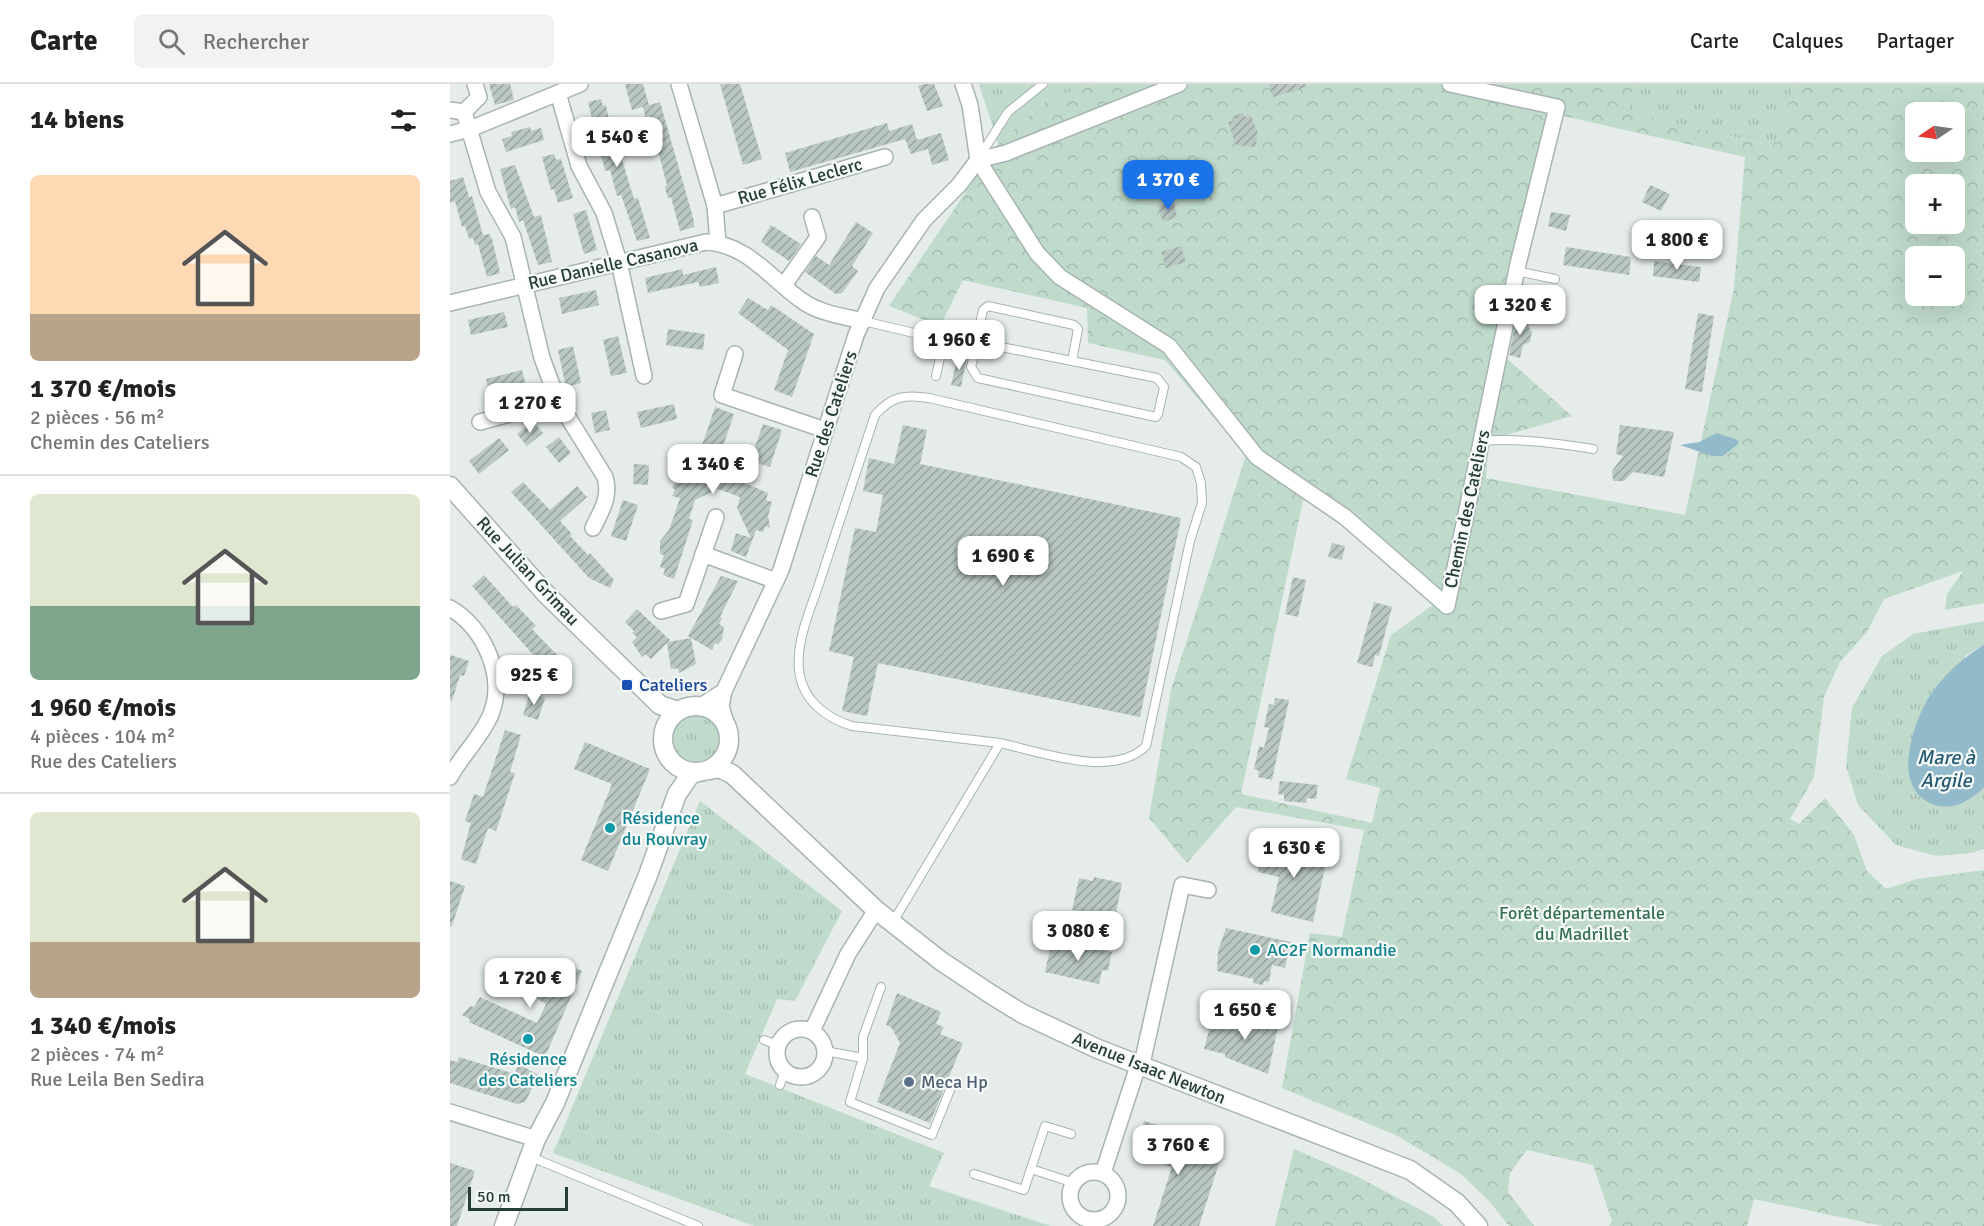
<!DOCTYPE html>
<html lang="fr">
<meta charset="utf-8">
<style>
body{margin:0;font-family:Signika,sans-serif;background:#f2f2f2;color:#222;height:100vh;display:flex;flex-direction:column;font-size:22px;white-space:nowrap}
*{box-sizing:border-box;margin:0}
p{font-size:20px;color:#767676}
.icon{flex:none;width:33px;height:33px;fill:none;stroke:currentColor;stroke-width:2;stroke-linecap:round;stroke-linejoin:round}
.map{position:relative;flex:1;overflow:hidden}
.side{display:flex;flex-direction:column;background:#fff;width:450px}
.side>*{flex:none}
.needle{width:39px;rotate:257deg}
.tools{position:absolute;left:1455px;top:18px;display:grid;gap:12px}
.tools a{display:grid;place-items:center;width:60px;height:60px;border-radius:9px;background:#fff;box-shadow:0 6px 24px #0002;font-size:30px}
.scale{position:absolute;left:18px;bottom:15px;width:100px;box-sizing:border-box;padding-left:6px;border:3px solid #263c39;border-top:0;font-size:16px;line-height:21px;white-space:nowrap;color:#263c39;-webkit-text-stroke:4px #f5f9f8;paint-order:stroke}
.price{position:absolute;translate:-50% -51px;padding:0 14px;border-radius:12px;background:#fff;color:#222;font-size:20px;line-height:39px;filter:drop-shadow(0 2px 3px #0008)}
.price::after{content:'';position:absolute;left:50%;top:36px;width:18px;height:14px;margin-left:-9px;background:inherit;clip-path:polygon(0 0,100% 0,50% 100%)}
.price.current{background:#1a73e8;color:#fff}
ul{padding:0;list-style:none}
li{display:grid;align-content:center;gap:12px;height:318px;padding:0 30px}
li+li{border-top:2px solid #e0e0e0}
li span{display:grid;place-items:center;height:186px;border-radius:9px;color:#555}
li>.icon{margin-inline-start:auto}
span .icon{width:108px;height:108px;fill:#fffc;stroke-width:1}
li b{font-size:26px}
h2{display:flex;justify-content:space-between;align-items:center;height:72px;padding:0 30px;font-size:26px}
header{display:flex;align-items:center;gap:36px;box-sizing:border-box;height:84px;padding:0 30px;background:#fff;border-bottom:2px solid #e0e0e0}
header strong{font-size:28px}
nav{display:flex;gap:33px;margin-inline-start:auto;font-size:21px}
.search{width:420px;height:54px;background:#f2f2f2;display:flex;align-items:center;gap:15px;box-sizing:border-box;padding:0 21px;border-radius:9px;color:#767676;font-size:22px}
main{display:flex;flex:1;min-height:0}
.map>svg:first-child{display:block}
.grass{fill:url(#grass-tufts)}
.forest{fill:url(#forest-crowns);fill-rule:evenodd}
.water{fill:#93bacb}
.building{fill:url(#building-hatch)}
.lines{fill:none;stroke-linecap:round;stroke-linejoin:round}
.service-casing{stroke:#a8b4b1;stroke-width:10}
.minor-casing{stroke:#a8b4b1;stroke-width:18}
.tertiary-casing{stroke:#a8b4b1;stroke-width:21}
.service{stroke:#fff;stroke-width:8}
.minor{stroke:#fff;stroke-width:15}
.tertiary{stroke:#fff;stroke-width:18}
.transit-dot{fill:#1a4fb4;stroke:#f5f9f8;stroke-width:2}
.culture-dot{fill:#0f9aa8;stroke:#f5f9f8;stroke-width:2}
.service-dot{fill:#5c6f8a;stroke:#f5f9f8;stroke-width:2}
.labels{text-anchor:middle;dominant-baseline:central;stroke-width:4.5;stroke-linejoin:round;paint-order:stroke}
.street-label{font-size:18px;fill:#263c39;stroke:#f5f9f8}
.transit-label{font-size:18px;fill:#164399;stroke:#f5f9f8;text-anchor:start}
.culture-label{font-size:18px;fill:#0d838f;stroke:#f5f9f8;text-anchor:start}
.park-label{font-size:18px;fill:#346f54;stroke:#f5f9f8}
.service-label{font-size:18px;fill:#4e5e75;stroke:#f5f9f8;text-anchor:start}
.water-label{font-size:20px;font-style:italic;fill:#265a72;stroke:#f5f9f8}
</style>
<header>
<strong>Carte</strong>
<div class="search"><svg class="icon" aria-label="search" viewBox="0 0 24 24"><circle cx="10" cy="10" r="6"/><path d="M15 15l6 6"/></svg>Rechercher</div>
<nav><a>Carte</a><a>Calques</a><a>Partager</a></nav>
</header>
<main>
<section class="side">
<h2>14 biens<svg class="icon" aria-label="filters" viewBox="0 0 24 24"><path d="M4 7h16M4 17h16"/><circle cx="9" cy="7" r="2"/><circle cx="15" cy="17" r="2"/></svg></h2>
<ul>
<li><span style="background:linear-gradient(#ffd9b3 75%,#b9a48a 0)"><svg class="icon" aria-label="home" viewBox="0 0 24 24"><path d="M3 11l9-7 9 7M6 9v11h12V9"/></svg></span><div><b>1 370 €/mois</b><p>2 pièces · 56 m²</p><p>Chemin des Cateliers</p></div></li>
<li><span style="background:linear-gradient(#dfe7d0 60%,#7fa58c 0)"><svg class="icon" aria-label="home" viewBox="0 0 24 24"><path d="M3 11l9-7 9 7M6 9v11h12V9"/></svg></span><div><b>1 960 €/mois</b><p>4 pièces · 104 m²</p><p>Rue des Cateliers</p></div></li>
<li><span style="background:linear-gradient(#dfe7d0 70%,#b9a48a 0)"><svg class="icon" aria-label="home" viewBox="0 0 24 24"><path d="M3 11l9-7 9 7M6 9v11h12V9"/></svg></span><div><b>1 340 €/mois</b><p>2 pièces · 74 m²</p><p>Rue Leila Ben Sedira</p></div></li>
</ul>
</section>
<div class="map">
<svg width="1534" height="1142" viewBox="0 0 1534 1142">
<defs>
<pattern id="grass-tufts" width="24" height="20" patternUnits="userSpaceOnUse" patternTransform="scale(1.5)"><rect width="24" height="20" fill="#c0dbcb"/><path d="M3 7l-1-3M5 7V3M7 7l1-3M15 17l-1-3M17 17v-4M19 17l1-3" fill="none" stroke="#a5bdaf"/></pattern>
<pattern id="forest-crowns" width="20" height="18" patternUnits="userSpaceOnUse" patternTransform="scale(1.5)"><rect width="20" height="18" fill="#c0dbcb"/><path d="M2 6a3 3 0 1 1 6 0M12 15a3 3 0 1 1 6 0" fill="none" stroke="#a5bdaf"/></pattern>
<pattern id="building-hatch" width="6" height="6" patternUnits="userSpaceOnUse" patternTransform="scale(1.5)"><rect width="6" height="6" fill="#bac7c3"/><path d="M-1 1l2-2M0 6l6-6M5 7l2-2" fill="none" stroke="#97a39f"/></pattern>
</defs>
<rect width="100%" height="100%" fill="#e5ecea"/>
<g class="grass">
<path d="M529,0H643L597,16L548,60Z"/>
<path d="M1183,0H1346L1324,62L1178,29Z"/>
<path d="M1534,537V561L1515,572L1517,717L1534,704V765L1521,769L1486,772L1446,761L1408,721L1396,682L1402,624L1432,572L1463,550Z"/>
<circle cx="246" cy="656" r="24"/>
<path d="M250,717L392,827L345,917L327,915L295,990L494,1069L479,1102L601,1142H304L103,1069Z"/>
</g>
<g class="forest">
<path d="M643,0H1183L1179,29L1323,62L1346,0H1534V519L1495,526L1497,510L1513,487L1434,515L1417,548L1390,578L1374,613L1364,693L1340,735L1349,740L1375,714L1404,751L1417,787L1436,805L1467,795L1534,786V1142H1433L1304,1115L1297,1142H1159L1162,1137L1143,1081L1077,1066L1060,1089L1058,1108L1084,1142H1059L1040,1118L1011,1090L946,1051L832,1004L860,849L892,853L914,746L786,723L737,779L699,734L721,606L796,371L715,276L638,259L637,224L513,196L490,242L439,222L548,60L597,16ZM1466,28H1504V68H1466ZM1113,32L1295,73L1284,204L1235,431L1036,394L1039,356L1122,332L1054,272L1081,148ZM1466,100H1504V140H1466ZM1466,172H1504V212H1466ZM854,412L891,438L983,521L941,551L896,695L930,704L922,739L791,710Z"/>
<path d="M844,1065L906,1092L984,1133L993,1142H825Z"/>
</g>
<g class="water">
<path d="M1267,349L1288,356V360L1273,372H1262L1230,361L1249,358Z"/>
<path d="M1534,561V704C1520,716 1504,727 1485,721C1445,707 1458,657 1472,626C1484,600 1510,575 1534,561Z"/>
</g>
<g class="building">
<path d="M39,0H60L64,16L45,21Z"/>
<path d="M175,0H193L199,21L182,26Z"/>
<path d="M270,0H290L312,75L293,81Z"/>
<path d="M474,0H484L493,22L477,27L468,2Z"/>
<path d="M819,0H856V3L823,13Z"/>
<path d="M151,15L153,22L156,21L163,57L166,56L184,115L188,114L200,154L187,157L171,111L167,112L160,86L155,87L138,18Z"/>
<path d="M210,18L244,137V143L230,147L221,113L218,114L216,108L215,102L217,101L203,48L199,49L193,23Z"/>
<path d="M793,29L795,33L801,31L807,48L806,63L786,61L778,38L785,36L784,32Z"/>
<path d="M437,39L439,47L462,40L467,56L491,49L499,76L482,81L478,65L461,70L455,55L340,88L335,69Z"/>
<path d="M80,43L81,47L91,44L94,56L56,68L52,55L62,52L61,48Z"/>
<path d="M104,70L106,76L111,75L123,114L108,119L104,105L101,106L92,73Z"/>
<path d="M65,81L84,133L91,131L102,178L88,181L73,136L69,138L65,123L61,125L50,85Z"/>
<path d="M13,93L19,113L22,112L33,151L39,150L42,155L50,189L37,193L28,160L25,161L23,154L19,155L15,142L12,143L5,117L0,119V97Z"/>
<path d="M1200,101L1220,110L1211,127L1192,118Z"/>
<path d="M724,117L727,133L713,138L708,122Z"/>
<path d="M136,126L147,166L134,170L123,130Z"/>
<path d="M1101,128L1120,131L1116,147L1098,142Z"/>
<path d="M406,138L423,149L402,182L408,187L392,209L386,210L355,188L366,172L379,181Z"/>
<path d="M321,141L351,160L339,177L311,158Z"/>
<path d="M731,162L736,178L716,184L711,168Z"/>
<path d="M1116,163L1181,173L1179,191L1113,181Z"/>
<path d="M1204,177L1251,183L1249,198L1203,192Z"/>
<path d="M266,183L269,199L250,203L248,198L198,209L195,194L232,185L233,191Z"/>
<path d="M146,206L149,221L112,230L109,214Z"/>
<path d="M298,214L318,226L321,221L364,250L342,313L324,306L338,266L288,229Z"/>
<path d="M54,228L58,243L21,251L18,236Z"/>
<path d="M1248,229L1264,232L1252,308L1235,305Z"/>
<path d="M1067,231L1080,233L1078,242L1082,248L1080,258L1073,261L1070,274L1059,271Z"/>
<path d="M218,245L255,250L253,266L216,261Z"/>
<path d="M168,252L177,289L161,292L153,256Z"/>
<path d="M123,262L131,299L116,303L108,266Z"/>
<path d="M508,271L517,273L511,303L501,301Z"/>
<path d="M72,286L76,302L39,310L36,295Z"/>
<path d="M224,320L227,335L191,344L187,328Z"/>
<path d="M265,323L284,330L270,371L288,377L283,394L318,409L316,416L322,418L318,432L320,444L316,442L313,448L306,446L296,473L281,467L286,449L301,454L287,424L290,413L268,405L245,416L239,435L243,436L224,495L213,491L215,485L210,483L214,471L210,470V457L219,446L230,414L222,412L225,405L222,404L234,382L241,385L243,378L246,379Z"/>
<path d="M156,326L160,346L145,349L141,329Z"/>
<path d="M83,337L93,349L77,362L67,350Z"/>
<path d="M313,340L332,346L320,383L300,377Z"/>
<path d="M453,341L477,346L470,380L731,434L690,633L428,579L417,632L392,627L404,573L379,567L405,444L426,448L433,411L413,407L419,374L444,380Z"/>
<path d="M1170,341L1224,348L1214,393L1183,388L1174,397H1163L1162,387L1173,372L1166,370Z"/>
<path d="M109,353L121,369L109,379L96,363Z"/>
<path d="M49,354L59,366L29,390L19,377Z"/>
<path d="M184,380L199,381L198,401L183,400Z"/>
<path d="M73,398L100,426L127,402L137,413L110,437L122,450L120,452L138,471L140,469L164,496L160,504L139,494L61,408Z"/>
<path d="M173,416L188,421L176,457L161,452Z"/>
<path d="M882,459L895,462L892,476L878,473Z"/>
<path d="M34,491L63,523L66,521L86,542L82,545L109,573L106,591L95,589L93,596L80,592L86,574L22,502Z"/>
<path d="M271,492L288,497L270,533L272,534L269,540L274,543L272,555L268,560L265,559L262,566L241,554L246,580L229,589L228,584L221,585L217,559L201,575L195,570L192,573L182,558L187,553L182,549L184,547L175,538L187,525L220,556L218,558L241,554L238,552Z"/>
<path d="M843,493L856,496L848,533L835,530Z"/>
<path d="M924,518L942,523L929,572L925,571L922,583L907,579Z"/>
<path d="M0,571L19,577L14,592L10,591L2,617L0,616Z"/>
<path d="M80,609L95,614L88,636L73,631Z"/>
<path d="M825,614L839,616L822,696L808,693L809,687L804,685L809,662L814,664L819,644L814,643L819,620L824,621Z"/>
<path d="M55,646L71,651L60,688L65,689L46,747L38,744L26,780L11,775L21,739L15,737L24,710L33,713Z"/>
<path d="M135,658L200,685L158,787L131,776L162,700L124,685Z"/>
<path d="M830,697L868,701L866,715L857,714L856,719L834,717V711L828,710Z"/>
<path d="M815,757L878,770L863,838L821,828L829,793L808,788Z"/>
<path d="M644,793L672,799L664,839L634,833L635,828L622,826L629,794L643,797Z"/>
<path d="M0,797L15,802L2,842H0Z"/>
<path d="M776,844L841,858L835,884L822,881L819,898L814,897L813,901L803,899L804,895L767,887L768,867Z"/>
<path d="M602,856L662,868L658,887L652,886L649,900L595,888Z"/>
<path d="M84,879L109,896L115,879L132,887L95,973L19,938L20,935L12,931L20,922L24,923L30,913L87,939L96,920L69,904L70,900L64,895L72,885L76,888Z"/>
<path d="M447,909L491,928L486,940L494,943L490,950L513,959L480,1039L427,1018L450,959L441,943L436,941Z"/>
<path d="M798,930L829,938L818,990L775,973V970L754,965L762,935L796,942Z"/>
<path d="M9,973L65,990L68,980L89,991L75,1018L67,1020L0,999V976L7,978Z"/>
<path d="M694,1037L733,1049L729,1063L770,1076L749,1142H703L722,1083L683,1071Z"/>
<path d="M0,1079L25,1087L7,1142H0Z"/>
</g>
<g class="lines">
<g class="service-casing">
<g id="service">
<path d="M530,72L558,28L593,0"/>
<path d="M1066,187L1105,195"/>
<path d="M413,237L494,256L486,292"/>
<path d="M494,256L526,262V258L533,226L538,222L624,241L628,245L622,277L526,258"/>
<path d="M526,262L521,283L528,294L706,333L708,330L714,303L707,294L622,277"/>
<path d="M1031,357C1069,354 1105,359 1143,365"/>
<path d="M443,838L550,659L402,642C376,634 352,616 349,586C346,556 361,524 370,497C388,441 407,386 425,331C442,312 455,310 479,314L731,373L746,383L751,399L752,419L740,457L696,662C663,695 591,668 550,659"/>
<path d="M431,903L413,953V974L400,1018L482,1051L500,1006"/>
<path d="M314,956L328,961"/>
<path d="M375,967L413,974"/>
<path d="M330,1001L335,986"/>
<path d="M81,1073L248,1142"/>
<path d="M581,1085L624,1099"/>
<path d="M524,1090L574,1106L595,1042L621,1050"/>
</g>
</g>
<g class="minor-casing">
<g id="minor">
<path d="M229,0L265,122L268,159"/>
<path d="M513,0L520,21L528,76L587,169L610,193L719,262L807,373L895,433L997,522L1068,180L1107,23L1000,0"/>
<path d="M108,9L129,82L154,129L169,178L194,292"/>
<path d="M0,26L14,28L29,13L25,0"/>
<path d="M14,28L38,108L63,153L92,274L108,317L155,393C161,413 151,427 143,444"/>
<path d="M0,50L20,45L130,0"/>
<path d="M528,76L556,69L729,0"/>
<path d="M265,122L435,73"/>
<path d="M334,201L368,153L362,133"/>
<path d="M0,219L256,158C297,160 320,194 351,216C368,229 392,232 413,237"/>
<path d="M285,270L272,311L375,346"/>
<path d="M30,338L108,317"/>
<path d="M253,470L326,497"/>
<path d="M0,524C34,544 56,592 41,630C33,651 11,672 0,693"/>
<path d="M211,527L236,520L266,433"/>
<path d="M274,607L271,622L276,639"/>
<path d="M251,622L274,607L331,486L406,251L427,204L474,136L509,101L528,76"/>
<circle cx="351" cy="969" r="24"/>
<path d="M362,947L398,870L426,826"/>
<path d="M0,1028L86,1055"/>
<circle cx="644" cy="1112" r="24"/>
<path d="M653,1089L686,988L693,975L732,801L758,806"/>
</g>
</g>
<g class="tertiary-casing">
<g id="tertiary">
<path d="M0,402L97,511L210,621L228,627"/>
<circle cx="246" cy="655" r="33"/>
<path d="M260,686L269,684L282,690L426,826L491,877L542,911L573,930L648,965L960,1086L1007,1119L1028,1142"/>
<path d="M54,1142L86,1055L105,1019L198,791L227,710L241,690L248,688"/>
</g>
</g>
<use href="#service" class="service"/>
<use href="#minor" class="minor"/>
<use href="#tertiary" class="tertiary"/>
</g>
<rect class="transit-dot" x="171" y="595" width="12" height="12" rx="3"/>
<g class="culture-dot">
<circle cx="160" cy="744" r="6"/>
<circle cx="805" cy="866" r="6"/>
<circle cx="78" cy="955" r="6"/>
</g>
<circle class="service-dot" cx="459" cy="998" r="6"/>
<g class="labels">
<g class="street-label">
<text transform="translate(350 97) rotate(-16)">Rue Félix Leclerc</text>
<text transform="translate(163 180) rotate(-13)">Rue Danielle Casanova</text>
<text transform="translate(381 330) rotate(-72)">Rue des Cateliers</text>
<text transform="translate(1017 425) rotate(-78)">Chemin des Cateliers</text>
<text transform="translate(78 487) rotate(47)">Rue Julian Grimau</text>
<text transform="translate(699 984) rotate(22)">Avenue Isaac Newton</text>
</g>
<g class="transit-label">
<text x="189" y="601">Cateliers</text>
</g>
<g class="culture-label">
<text x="172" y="734">Résidence<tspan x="172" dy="21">du Rouvray</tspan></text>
<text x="817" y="866">AC2F Normandie</text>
<text x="78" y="975" text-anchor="middle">Résidence<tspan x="78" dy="21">des Cateliers</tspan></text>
</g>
<g class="park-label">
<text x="1132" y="829">Forêt départementale<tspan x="1132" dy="21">du Madrillet</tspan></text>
</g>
<g class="service-label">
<text x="471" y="998">Meca Hp</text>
</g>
<g class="water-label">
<text x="1496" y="673">Mare à<tspan x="1496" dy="23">Argile</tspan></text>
</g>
</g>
</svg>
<div class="tools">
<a><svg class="needle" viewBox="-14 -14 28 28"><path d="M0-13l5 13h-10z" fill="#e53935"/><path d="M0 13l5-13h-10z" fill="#767676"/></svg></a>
<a>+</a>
<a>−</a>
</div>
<div class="scale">50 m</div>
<b class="price" style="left:167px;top:84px">1 540 €</b>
<b class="price current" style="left:718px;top:127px">1 370 €</b>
<b class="price" style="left:1227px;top:187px">1 800 €</b>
<b class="price" style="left:1070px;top:252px">1 320 €</b>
<b class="price" style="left:509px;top:287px">1 960 €</b>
<b class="price" style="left:80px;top:350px">1 270 €</b>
<b class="price" style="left:263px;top:411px">1 340 €</b>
<b class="price" style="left:553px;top:503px">1 690 €</b>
<b class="price" style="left:84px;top:622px">925 €</b>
<b class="price" style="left:844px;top:795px">1 630 €</b>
<b class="price" style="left:628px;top:878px">3 080 €</b>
<b class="price" style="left:80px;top:925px">1 720 €</b>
<b class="price" style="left:795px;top:957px">1 650 €</b>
<b class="price" style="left:728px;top:1092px">3 760 €</b>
</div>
</main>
